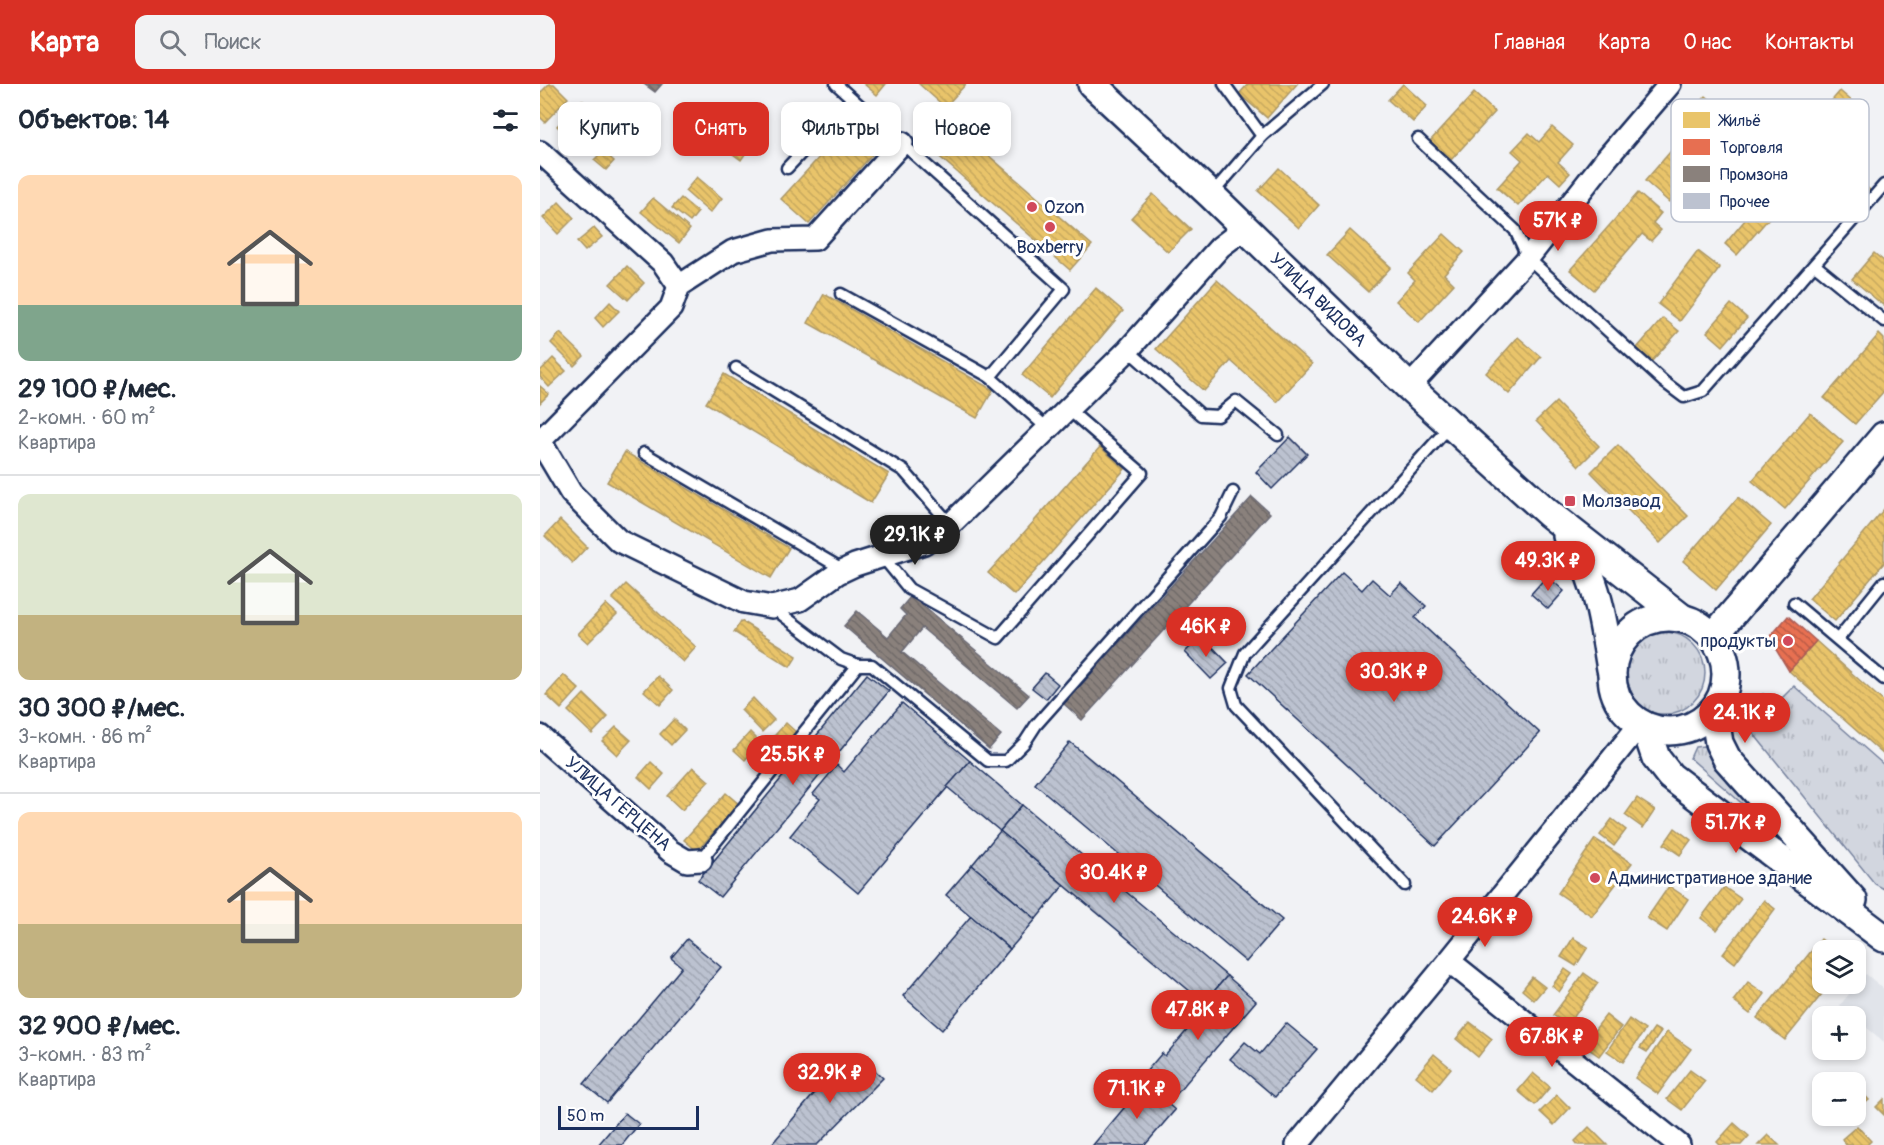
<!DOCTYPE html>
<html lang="ru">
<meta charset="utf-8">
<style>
body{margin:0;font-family:Pangolin,sans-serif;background:#f2f2f3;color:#1f2937;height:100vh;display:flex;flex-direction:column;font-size:22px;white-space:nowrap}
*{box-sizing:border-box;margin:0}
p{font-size:20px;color:#747a83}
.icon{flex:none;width:33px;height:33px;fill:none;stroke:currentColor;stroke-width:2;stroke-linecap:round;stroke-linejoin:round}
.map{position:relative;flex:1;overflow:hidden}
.side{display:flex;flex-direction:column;background:#fff;width:540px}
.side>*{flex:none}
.hud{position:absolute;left:18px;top:18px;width:570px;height:54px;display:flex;gap:12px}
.buttons{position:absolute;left:1272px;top:856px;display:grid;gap:12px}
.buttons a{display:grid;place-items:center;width:54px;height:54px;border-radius:12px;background:#fff;box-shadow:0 3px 9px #0003;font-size:30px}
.scale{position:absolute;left:18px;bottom:15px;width:141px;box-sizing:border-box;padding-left:6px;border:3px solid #1b2f5e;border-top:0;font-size:16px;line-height:21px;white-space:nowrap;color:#1b2f5e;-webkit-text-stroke:4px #fff;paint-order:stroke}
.price{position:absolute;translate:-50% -51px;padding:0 14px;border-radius:21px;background:#d93025;color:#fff;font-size:20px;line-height:39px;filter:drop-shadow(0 2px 3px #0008)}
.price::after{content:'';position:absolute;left:50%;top:36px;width:18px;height:14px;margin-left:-9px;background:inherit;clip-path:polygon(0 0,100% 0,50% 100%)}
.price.current{background:#222;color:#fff}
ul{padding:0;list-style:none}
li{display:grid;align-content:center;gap:12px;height:318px;padding:0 18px}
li+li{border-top:2px solid #e0e1e3}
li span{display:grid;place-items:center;height:186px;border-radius:12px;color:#555}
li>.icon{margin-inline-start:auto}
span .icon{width:108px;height:108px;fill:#fffc;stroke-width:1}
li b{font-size:26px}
h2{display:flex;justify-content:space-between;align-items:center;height:72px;padding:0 18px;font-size:26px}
.chip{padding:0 21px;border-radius:12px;background:#fff;box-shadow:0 3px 9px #0003;font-size:21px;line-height:54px}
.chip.current{background:#d93025;color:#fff}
header{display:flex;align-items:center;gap:36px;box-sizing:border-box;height:84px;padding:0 30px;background:#d93025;color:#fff}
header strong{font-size:28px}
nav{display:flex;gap:33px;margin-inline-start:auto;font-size:21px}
.search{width:420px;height:54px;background:#f2f2f3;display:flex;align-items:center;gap:15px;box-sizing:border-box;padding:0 21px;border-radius:12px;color:#747a83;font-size:22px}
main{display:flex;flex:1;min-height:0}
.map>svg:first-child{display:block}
.built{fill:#e1e4ea}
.grass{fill:url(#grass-tufts);stroke:#76829e;stroke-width:1.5}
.homes{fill:url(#homes-back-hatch);stroke:#ab9766;stroke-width:1.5}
.shops{fill:url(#shops-back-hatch);stroke:#aa5c55;stroke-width:1.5}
.industry{fill:url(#industry-back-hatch);stroke:#696873;stroke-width:1.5}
.building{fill:url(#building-back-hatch);stroke:#1b2f5e;stroke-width:1.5}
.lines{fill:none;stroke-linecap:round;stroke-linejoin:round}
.service-casing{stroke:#1b2f5e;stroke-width:15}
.minor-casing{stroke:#1b2f5e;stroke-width:26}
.tertiary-casing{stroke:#1b2f5e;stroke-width:32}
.service{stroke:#fff;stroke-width:10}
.minor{stroke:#fff;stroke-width:21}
.tertiary{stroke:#fff;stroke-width:27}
.poi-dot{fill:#d1495b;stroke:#fff;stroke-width:2}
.labels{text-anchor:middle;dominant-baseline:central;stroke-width:6;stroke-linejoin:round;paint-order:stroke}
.poi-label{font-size:18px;fill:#1b2f5e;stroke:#fff;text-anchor:start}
.street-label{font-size:18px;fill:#1b2f5e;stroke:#fff}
.key{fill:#fff;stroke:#bbc1cf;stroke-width:1.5}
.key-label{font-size:16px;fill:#1b2f5e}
</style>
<header>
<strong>Карта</strong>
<div class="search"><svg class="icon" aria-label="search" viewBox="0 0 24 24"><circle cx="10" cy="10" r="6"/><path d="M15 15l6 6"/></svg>Поиск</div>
<nav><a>Главная</a><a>Карта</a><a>О нас</a><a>Контакты</a></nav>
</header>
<main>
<section class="side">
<h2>Объектов: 14<svg class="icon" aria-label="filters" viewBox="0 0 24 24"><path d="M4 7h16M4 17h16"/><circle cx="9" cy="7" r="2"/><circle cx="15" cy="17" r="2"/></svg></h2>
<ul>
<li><span style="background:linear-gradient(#ffd9b3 70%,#7fa58c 0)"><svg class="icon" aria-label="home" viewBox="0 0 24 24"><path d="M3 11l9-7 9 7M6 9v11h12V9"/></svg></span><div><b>29 100 ₽/мес.</b><p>2-комн. · 60 m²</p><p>Квартира</p></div></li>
<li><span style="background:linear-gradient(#dfe7d0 65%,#c2b280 0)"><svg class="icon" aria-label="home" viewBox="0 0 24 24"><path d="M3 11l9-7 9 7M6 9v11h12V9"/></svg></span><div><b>30 300 ₽/мес.</b><p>3-комн. · 86 m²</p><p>Квартира</p></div></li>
<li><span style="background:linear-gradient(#ffd9b3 60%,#c2b280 0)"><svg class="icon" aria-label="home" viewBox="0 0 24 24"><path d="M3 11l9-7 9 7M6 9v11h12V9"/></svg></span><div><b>32 900 ₽/мес.</b><p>3-комн. · 83 m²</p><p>Квартира</p></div></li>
</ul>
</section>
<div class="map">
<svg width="1344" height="1061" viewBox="0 0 1344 1061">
<defs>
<pattern id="grass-tufts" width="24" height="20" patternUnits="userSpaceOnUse" patternTransform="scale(1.5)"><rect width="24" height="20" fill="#d2d6df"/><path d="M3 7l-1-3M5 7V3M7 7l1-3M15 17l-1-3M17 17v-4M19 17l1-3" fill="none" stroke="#b4b8c2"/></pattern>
<pattern id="homes-back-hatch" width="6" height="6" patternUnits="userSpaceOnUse" patternTransform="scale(1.5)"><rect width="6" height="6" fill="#e9c46a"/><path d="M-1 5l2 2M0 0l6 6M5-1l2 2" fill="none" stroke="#c7a95e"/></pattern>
<pattern id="shops-back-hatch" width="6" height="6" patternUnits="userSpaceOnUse" patternTransform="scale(1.5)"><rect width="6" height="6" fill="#e76f51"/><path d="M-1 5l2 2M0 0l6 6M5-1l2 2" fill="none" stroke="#ba5c46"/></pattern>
<pattern id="industry-back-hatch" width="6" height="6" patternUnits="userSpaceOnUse" patternTransform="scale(1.5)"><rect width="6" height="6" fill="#8a817c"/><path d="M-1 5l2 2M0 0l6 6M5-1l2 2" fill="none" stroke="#706a69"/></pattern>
<pattern id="building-back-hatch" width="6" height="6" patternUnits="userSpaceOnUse" patternTransform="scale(1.5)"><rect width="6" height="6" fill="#bcc2d0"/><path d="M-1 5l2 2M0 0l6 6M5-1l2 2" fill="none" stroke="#a1a7b5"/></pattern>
</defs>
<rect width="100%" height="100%" fill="#f1f2f5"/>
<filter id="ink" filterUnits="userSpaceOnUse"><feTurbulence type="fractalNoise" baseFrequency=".0167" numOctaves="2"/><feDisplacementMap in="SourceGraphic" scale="12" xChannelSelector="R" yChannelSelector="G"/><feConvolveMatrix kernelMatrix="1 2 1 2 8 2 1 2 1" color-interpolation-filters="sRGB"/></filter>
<g filter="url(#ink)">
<path class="built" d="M1326,890L1344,905V958L1300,921Z"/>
<g class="grass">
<circle cx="1124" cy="589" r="41"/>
<path d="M1254,602L1344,681V805L1335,800L1205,639L1214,617L1223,610L1237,619Z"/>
<path d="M1164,662L1286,793L1150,674L1155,663Z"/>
</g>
<g class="homes">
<path d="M9,0H14L28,14L5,38L0,33V9Z"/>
<path d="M324,0H346L337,11Z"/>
<path d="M379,0H426L405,23Z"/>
<path d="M708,0H757L727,34L699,10Z"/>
<path d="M863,0L887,22L873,38L848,16Z"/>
<path d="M1300,7L1321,25L1284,68L1263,50Z"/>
<path d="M934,9L955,28L911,76L890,57Z"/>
<path d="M1166,12L1198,39L1129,118L1105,97L1156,38L1149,32Z"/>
<path d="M42,16L63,37L39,63L17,42Z"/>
<path d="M314,35L341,61L269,140L241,115Z"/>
<path d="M409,37L552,161L530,186L387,62Z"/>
<path d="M1012,43L1033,61L1018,78L1030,89L1020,100L1008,89L978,122L957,104L982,76L972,67L989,49L999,58Z"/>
<path d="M195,44L214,57L201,76L182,62Z"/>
<path d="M63,67L74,77L66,86L54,76Z"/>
<path d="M1227,82L1258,108L1240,129L1236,126L1197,171L1185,160L1205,136L1195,128L1218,101L1214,97Z"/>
<path d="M739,84L779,121L759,144L718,107Z"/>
<path d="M1312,90L1331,107L1313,128L1293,111Z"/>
<path d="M157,93L182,114L170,129L145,107Z"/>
<path d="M1098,109L1121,129L1113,139L1121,146L1111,157L1102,150L1054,206L1030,186Z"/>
<path d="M613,110L651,145L628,168L591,134Z"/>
<path d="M113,114L150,145L139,159L101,128Z"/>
<path d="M141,114L158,128L150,138L132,124Z"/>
<path d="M19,118L34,134L18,150L3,134Z"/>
<path d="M54,144L62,153L45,167L37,158Z"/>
<path d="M810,146L851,183L828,208L787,171Z"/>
<path d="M904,150L924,168L904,190L914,200L879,238L856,217L875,196L868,189Z"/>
<path d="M1158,167L1180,184L1140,237L1118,220Z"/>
<path d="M1334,169L1344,177V222L1312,195Z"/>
<path d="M87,182L104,199L88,216L70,200Z"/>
<path d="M677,196L772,280L737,318L691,277L664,307L616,265Z"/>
<path d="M556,204L583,227L510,314L482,291Z"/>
<path d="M284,210L453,306L437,334L268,239Z"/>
<path d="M70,218L79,227L63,243L55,234Z"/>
<path d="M1191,220L1207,234L1183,262L1167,248Z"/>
<path d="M1123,234L1139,247L1112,277L1097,264Z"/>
<path d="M20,249L44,272L34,282L11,259Z"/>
<path d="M1339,250L1344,255V307L1315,340L1284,314Z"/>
<path d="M978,253L1001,273L969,310L946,289Z"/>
<path d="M13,274L26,287L9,303L0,293V287Z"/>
<path d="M184,290L349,390L331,419L166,319Z"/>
<path d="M0,302L9,310L0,319Z"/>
<path d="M1016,318L1059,362L1039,382L996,337Z"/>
<path d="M1270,329L1303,358L1245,425L1212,397Z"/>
<path d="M1078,361L1148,432L1120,459L1051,388Z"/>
<path d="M560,363L585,385L474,511L448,489Z"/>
<path d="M85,368L249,464L231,494L67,398Z"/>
<path d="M1198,413L1231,441L1176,506L1143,477Z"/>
<path d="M1344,425V479L1295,537L1269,515Z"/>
<path d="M20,436L47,463L32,479L5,452Z"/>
<path d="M86,500L156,563L143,578L72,515Z"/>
<path d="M66,520L77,530L48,559L38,550Z"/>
<path d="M201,537L257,572L250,583L194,548Z"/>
<path d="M1276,557L1344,618V671L1249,587Z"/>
<path d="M24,591L39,605L21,625L6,611Z"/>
<path d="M118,592L133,606L120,621L104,607Z"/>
<path d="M44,610L68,633L52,650L28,627Z"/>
<path d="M213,614L234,636L222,648L201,626Z"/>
<path d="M134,635L145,646L131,661L120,650Z"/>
<path d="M246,639L257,649L236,671L226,661Z"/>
<path d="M76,643L91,656L77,671L62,657Z"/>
<path d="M210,648L221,659L205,676L194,666Z"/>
<path d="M111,678L124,690L111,705L98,693Z"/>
<path d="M153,683L169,697L142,726L127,712Z"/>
<path d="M186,709L199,720L157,767L144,756Z"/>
<path d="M1097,714L1115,726L1103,744L1085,731Z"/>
<path d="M1072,735L1086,746L1074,762L1060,751Z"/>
<path d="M1135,744L1151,756L1140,771L1124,760Z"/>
<path d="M1055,755L1092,779L1052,832L1018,809Z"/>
<path d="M1129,802L1148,815L1127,847L1107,834Z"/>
<path d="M1184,803L1201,815L1177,846L1161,834Z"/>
<path d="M1224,816L1235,825L1195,879L1183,870Z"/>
<path d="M1033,854L1048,863L1036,882L1021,873Z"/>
<path d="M1281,855L1296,867H1282V900H1290L1245,956L1217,934Z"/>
<path d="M1025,885L1032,890L1019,908L1012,902Z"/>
<path d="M1044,889L1058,899L1028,941L1013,931Z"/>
<path d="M992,893L1005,903L994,916L982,906Z"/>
<path d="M1208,898L1225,910L1210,930L1193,917Z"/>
<path d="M1066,931L1081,943L1059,972L1043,961Z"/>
<path d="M1089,935L1105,946L1083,978L1067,967Z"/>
<path d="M930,938L952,955L938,973L916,955Z"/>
<path d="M1114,944L1121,948L1107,968L1100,964Z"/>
<path d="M1127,948L1151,965L1118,1010L1095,994Z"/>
<path d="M894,970L911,984L893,1006L876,992Z"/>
<path d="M1150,986L1165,997L1142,1026L1127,1015Z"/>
<path d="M993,989L1010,1003L995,1021L978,1007Z"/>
<path d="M1316,1002L1329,1016L1318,1025L1316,1023Z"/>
<path d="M1017,1011L1030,1024L1014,1041L1000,1028Z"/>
<path d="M1344,1015V1031L1336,1023Z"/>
<path d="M1194,1039L1209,1052L1201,1061H1180L1177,1058Z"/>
<path d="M1317,1042L1331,1057L1327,1061H1306L1302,1055Z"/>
<path d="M1049,1043L1067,1061H1038L1035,1057Z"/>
<path d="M1228,1051L1239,1061H1218Z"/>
</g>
<path class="shops" d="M1248,532L1276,557L1249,587L1229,554Z"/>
<g class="industry">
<path d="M104,0H122L115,8Z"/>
<path d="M712,413L730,429L542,636L524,620Z"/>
<path d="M371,512L489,611L477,624L382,544L362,568L461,651L449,665L304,542L317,527L348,553L366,531L360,525Z"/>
</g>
<g class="building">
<path d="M750,353L767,370L732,405L716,388Z"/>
<path d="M802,488L822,506L832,495L850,511L861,499L886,522L875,534L1000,649L895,762L708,590Z"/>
<path d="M1007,492L1024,507L1008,525L991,510Z"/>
<path d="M662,552L688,579L671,595L645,568Z"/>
<path d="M505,589L518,600L506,615L492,604Z"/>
<path d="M327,590L349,607L180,813L158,796Z"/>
<path d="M362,619L430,677L318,809L250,752L280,715L273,710L297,681L304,688Z"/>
<path d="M530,658L742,836L706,878L495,700Z"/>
<path d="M430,677L482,721L460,747L407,703Z"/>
<path d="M482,721L687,892L664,919L460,747Z"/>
<path d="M460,747L524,801L496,835L432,781Z"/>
<path d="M432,781L496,835L470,865L406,811Z"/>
<path d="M431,832L470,865L402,946L363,912Z"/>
<path d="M147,855L181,883L67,1019L44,1000L142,883L131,874Z"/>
<path d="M687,892L716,917L628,1020L599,996L622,969L625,972L668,922L664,919Z"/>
<path d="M746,939L777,965L735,1013L690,975L705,958L720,970Z"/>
<path d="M323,975L343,994L277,1061H231L300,979L308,976Z"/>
<path d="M604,1000L635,1026L605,1061H553Z"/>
<path d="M85,1029L99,1040L82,1061H58Z"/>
</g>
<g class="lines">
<g class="service-casing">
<g id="service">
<path d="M296,0L524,205L450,293L508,345"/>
<path d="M684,0L722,52"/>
<path d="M878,55L975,146L988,174L1124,298L1144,313L1163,307L1344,101"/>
<path d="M247,84L312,15"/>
<path d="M671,111L722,52L783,0"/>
<path d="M1275,181L1344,237"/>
<path d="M301,210L450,293"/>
<path d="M588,266L661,331L678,332L696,317L738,351"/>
<path d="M196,284L364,387L410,440"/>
<path d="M104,369L304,486"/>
<path d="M342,472L369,505L458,554L602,389L528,325"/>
<path d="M1254,519L1344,595"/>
<path d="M232,523L301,575L318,581"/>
<path d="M1298,555L1344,498"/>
<path d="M161,776L318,581H332L448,677H466L485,658L496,641L681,433L693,408"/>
<path d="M865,801L696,621L691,604L705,569L910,342"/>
</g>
</g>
<g class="minor-casing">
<g id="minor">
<path d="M0,68L123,179L139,202"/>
<path d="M869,303L988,174L1066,75L1130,0"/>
<path d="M0,357L31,409L79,457L204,518L232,523L260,516L298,489L315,481L384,459L414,437L588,266L680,163L705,144"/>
<path d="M0,357L131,224L139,202L193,167L232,156L275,155L362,59"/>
<path d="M0,652L130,767L147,777L161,776"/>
<path d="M909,877L1139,1061"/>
<path d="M757,1061L909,877L1101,639"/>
</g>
</g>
<g class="tertiary-casing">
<g id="tertiary">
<path d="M552,0L671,111L869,303L1008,429L1142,534"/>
<path d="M1027,452C1058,489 1063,539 1071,585"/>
<circle cx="1129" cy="590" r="57"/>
<path d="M1173,553L1344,352"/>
<path d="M1174,627L1179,659L1187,675L1313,816"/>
<path d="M1105,642L1116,674L1130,692L1344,854"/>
</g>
</g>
<use href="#service" class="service"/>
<use href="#minor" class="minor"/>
<use href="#tertiary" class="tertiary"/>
</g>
</g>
<g class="poi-dot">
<circle cx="492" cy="123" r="6"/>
<circle cx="510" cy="143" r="6"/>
<rect x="1024" y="411" width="12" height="12" rx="3"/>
<circle cx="1248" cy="557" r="6"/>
<circle cx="1055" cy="794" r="6"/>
</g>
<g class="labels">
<g class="poi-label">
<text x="504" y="123">Ozon</text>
<text x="510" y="163" text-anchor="middle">Boxberry</text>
<text x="1042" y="417">Молзавод</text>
<text x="1236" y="557" text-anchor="end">продукты</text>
<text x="1067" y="794">Административное здание</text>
</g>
<g class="street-label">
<text transform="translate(778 216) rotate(44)">УЛИЦА ВИДОВА</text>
<text transform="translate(78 720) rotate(41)">УЛИЦА ГЕРЦЕНА</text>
</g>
</g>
<rect x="1131" y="15" width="198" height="123" rx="9" class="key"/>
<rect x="1143" y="28" width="27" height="16" fill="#e9c46a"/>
<rect x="1143" y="55" width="27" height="16" fill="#e76f51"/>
<rect x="1143" y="82" width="27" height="16" fill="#8a817c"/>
<rect x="1143" y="109" width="27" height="16" fill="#bcc2d0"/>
<g class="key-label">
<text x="1180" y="42">Жильё</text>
<text x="1180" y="69">Торговля</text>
<text x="1180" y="96">Промзона</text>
<text x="1180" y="123">Прочее</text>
</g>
</svg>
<div class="buttons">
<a><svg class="icon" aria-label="layers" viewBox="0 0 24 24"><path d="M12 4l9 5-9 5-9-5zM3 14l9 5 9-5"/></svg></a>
<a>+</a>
<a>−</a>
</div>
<div class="scale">50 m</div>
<b class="price" style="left:1018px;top:168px">57K ₽</b>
<b class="price current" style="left:375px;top:482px">29.1K ₽</b>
<b class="price" style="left:1008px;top:508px">49.3K ₽</b>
<b class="price" style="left:666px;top:574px">46K ₽</b>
<b class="price" style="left:854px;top:619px">30.3K ₽</b>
<b class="price" style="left:1205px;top:660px">24.1K ₽</b>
<b class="price" style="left:253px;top:702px">25.5K ₽</b>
<b class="price" style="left:1196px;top:770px">51.7K ₽</b>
<b class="price" style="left:574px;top:820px">30.4K ₽</b>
<b class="price" style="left:945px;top:864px">24.6K ₽</b>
<b class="price" style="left:658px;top:957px">47.8K ₽</b>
<b class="price" style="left:1012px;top:984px">67.8K ₽</b>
<b class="price" style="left:290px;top:1020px">32.9K ₽</b>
<b class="price" style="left:597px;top:1036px">71.1K ₽</b>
<div class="hud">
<a class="chip">Купить</a>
<a class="chip current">Снять</a>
<a class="chip">Фильтры</a>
<a class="chip">Новое</a>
</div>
</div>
</main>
